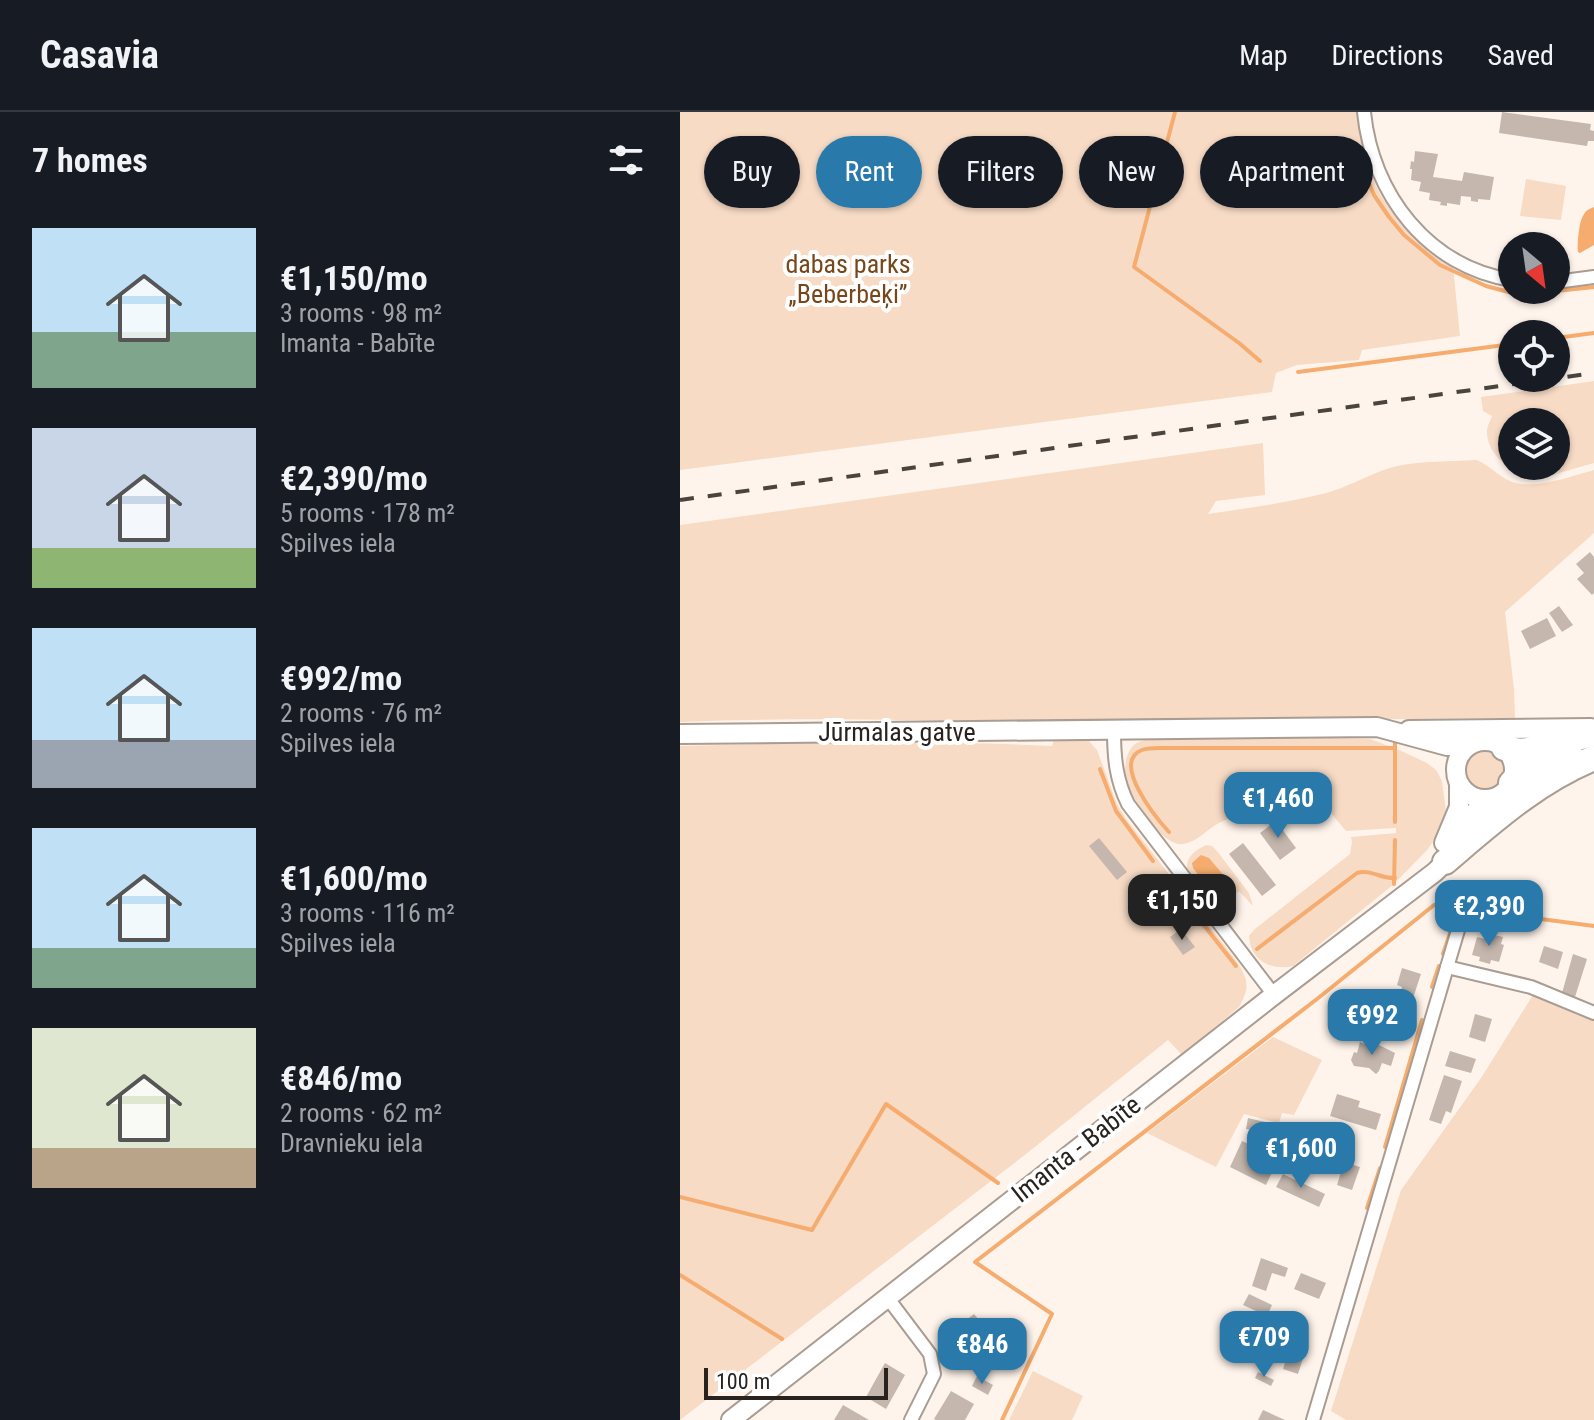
<!DOCTYPE html>
<meta charset="utf-8">
<style>
body{margin:0;font-family:"Roboto Condensed",sans-serif;background:#242831;color:#f1f3f6;height:100vh;display:flex;flex-direction:column;font-size:30px;white-space:nowrap}
*{box-sizing:border-box;margin:0}
p{font-size:26px;color:#9ea1a6}
.icon{flex:none;width:44px;height:44px;fill:none;stroke:currentColor;stroke-width:2;stroke-linecap:round;stroke-linejoin:round}
.map{position:relative;flex:1;overflow:hidden}
.panel{display:flex;flex-direction:column;background:#171b24;width:680px}
.panel>*{flex:none}
.banner{position:absolute;left:24px;top:24px;width:760px;height:72px;display:flex;gap:16px}
.needle{width:52px;rotate:151deg}
.tools{position:absolute;left:818px;top:120px;display:grid;gap:16px}
.tools a{display:grid;place-items:center;width:72px;height:72px;border-radius:50%;background:#171b24;box-shadow:0 2px 6px #0004;font-size:40px}
.scale{position:absolute;left:24px;bottom:20px;width:184px;box-sizing:border-box;padding-left:8px;border:4px solid #28231f;border-top:0;font-size:22px;line-height:28px;white-space:nowrap;color:#28231f;-webkit-text-stroke:6px #fff;paint-order:stroke}
.price{position:absolute;translate:-50% -68px;padding:0 18px;border-radius:16px;background:#2979ab;color:#fff;font-size:26px;line-height:52px;filter:drop-shadow(0 2px 4px #0008)}
.price::after{content:'';position:absolute;left:50%;top:48px;width:24px;height:18px;margin-left:-12px;background:inherit;clip-path:polygon(0 0,100% 0,50% 100%)}
.price.current{background:#222;color:#fff}
ul{padding:0;list-style:none}
li{display:flex;align-items:center;gap:24px;height:200px;padding:0 32px}
li span{display:grid;place-items:center;flex:none;width:224px;height:160px;border-radius:0px;color:#555}
li>.icon{margin-inline-start:auto}
span .icon{width:96px;height:96px;fill:#fffc;stroke-width:1}
li b{font-size:34px}
h2{display:flex;justify-content:space-between;align-items:center;height:96px;padding:0 32px;font-size:34px}
.chip{padding:0 28px;border-radius:36px;background:#171b24;box-shadow:0 2px 6px #0004;font-size:28px;line-height:72px}
.chip.current{background:#2979ab;color:#fff}
header{display:flex;align-items:center;gap:48px;box-sizing:border-box;height:112px;padding:0 40px;background:#171b24;border-bottom:2px solid #363941}
header strong{font-size:38px}
nav{display:flex;gap:44px;margin-inline-start:auto;font-size:28px}
main{display:flex;flex:1;min-height:0}
.map>svg:first-child{display:block}
.green{fill:#f7dbc5;fill-rule:evenodd}
.water{fill:#f5ac6e}
.lines{fill:none;stroke-linecap:round;stroke-linejoin:round}
.stream{stroke:#f5ac6e;stroke-width:4}
.building{fill:#c5b7ad}
.street-casing{stroke:#a99c92;stroke-width:16}
.secondary-casing{stroke:#a99c92;stroke-width:22}
.highway-casing{stroke:#a99c92;stroke-width:28}
.street{stroke:#fff;stroke-width:12}
.secondary{stroke:#fff;stroke-width:18}
.highway{stroke:#fff;stroke-width:24}
.rail{stroke:#4a443f;stroke-width:4;stroke-dasharray:14 14;stroke-linecap:butt}
.labels{text-anchor:middle;dominant-baseline:central;stroke-width:8;stroke-linejoin:round;paint-order:stroke}
.park-label{font-size:26px;fill:#77471a;stroke:#fff}
.street-label{font-size:26px;fill:#28231f;stroke:#fff}
</style>
<header>
<strong>Casavia</strong>
<nav><a>Map</a><a>Directions</a><a>Saved</a></nav>
</header>
<main>
<section class="panel">
<h2>7 homes<svg class="icon" aria-label="filters" viewBox="0 0 24 24"><path d="M4 7h16M4 17h16"/><circle cx="9" cy="7" r="2"/><circle cx="15" cy="17" r="2"/></svg></h2>
<ul>
<li><span style="background:linear-gradient(#bfe0f5 65%,#7fa58c 0)"><svg class="icon" aria-label="home" viewBox="0 0 24 24"><path d="M3 11l9-7 9 7M6 9v11h12V9"/></svg></span><div><b>€1,150/mo</b><p>3 rooms · 98 m²</p><p>Imanta - Babīte</p></div></li>
<li><span style="background:linear-gradient(#c9d6e8 75%,#8fb573 0)"><svg class="icon" aria-label="home" viewBox="0 0 24 24"><path d="M3 11l9-7 9 7M6 9v11h12V9"/></svg></span><div><b>€2,390/mo</b><p>5 rooms · 178 m²</p><p>Spilves iela</p></div></li>
<li><span style="background:linear-gradient(#bfe0f5 70%,#9aa5b1 0)"><svg class="icon" aria-label="home" viewBox="0 0 24 24"><path d="M3 11l9-7 9 7M6 9v11h12V9"/></svg></span><div><b>€992/mo</b><p>2 rooms · 76 m²</p><p>Spilves iela</p></div></li>
<li><span style="background:linear-gradient(#bfe0f5 75%,#7fa58c 0)"><svg class="icon" aria-label="home" viewBox="0 0 24 24"><path d="M3 11l9-7 9 7M6 9v11h12V9"/></svg></span><div><b>€1,600/mo</b><p>3 rooms · 116 m²</p><p>Spilves iela</p></div></li>
<li><span style="background:linear-gradient(#dfe7d0 75%,#b9a48a 0)"><svg class="icon" aria-label="home" viewBox="0 0 24 24"><path d="M3 11l9-7 9 7M6 9v11h12V9"/></svg></span><div><b>€846/mo</b><p>2 rooms · 62 m²</p><p>Dravnieku iela</p></div></li>
</ul>
</section>
<div class="map">
<svg width="914" height="1308" viewBox="0 0 914 1308">
<rect width="100%" height="100%" fill="#fff4eb"/>
<g class="green">
<path d="M0,0H677C680,16 681,34 686,50C703,99 732,127 773,155L780,224L682,238L679,248L617,253L596,261L592,280L0,358Z"/>
<path d="M846,67L886,74L881,108L840,104Z"/>
<path d="M914,269V351C898,355 880,362 864,364C839,366 809,348 807,322C806,316 810,310 812,304L803,299L801,285ZM832,310H876V354H832Z"/>
<path d="M583,331L585,383L536,389L528,402C567,396 607,391 646,381C666,376 684,365 704,358C730,348 768,350 797,348C809,353 818,364 830,369C852,379 892,364 914,358V421L825,500L834,577L835,606L411,610C377,605 341,611 307,610C204,607 102,606 0,610V413Z"/>
<path d="M621,624L690,627L717,637L747,651L756,658L762,669L766,700L760,719L748,737L714,772L613,854C590,859 570,848 569,824L575,817L670,742L672,730L671,725L716,721V716L666,719L633,680L630,678L622,677C595,688 566,697 541,710C528,716 518,730 503,732C483,735 452,688 447,671C444,660 444,644 452,635C456,630 462,629 468,627Z"/>
<path d="M375,625L401,626L409,629L417,638L437,692L446,707L555,847C568,867 571,874 559,895L502,943L488,928L346,1042L0,1308V634C125,631 247,628 372,634Z"/>
<circle cx="804" cy="658" r="24"/>
<path d="M526,733L532,734L537,739L569,781L573,794L559,779L541,795L551,809C536,803 516,771 507,757C506,744 516,738 526,733Z"/>
<path d="M853,883L914,909V1308H666L651,1299L721,1078L801,966Z"/>
<path d="M593,925L642,948L614,1003L602,1001L599,1011L564,1002L536,1055L467,1021Z"/>
<path d="M353,1259L403,1284L392,1308H329Z"/>
</g>
<g class="water">
<path d="M914,95V133L900,141L898,140C897,132 899,110 903,104C906,98 909,97 914,95Z"/>
<path d="M521,743L529,746L551,772V781L542,788L537,787L513,756L512,751Z"/>
<path d="M571,1207L577,1208V1214H589L586,1218L592,1220V1230L584,1237H572L561,1222L563,1212Z"/>
</g>
<g class="lines">
<g class="stream">
<path d="M495,0L454,155L559,231L580,249"/>
<path d="M682,53L694,83L709,105L724,123L760,153L806,174L840,183L914,175"/>
<path d="M876,226L914,221"/>
<path d="M618,260L832,232"/>
<path d="M715,629V710"/>
<path d="M420,657L436,699L473,749"/>
<path d="M489,720C477,707 430,650 462,638C470,635 480,636 489,636H715"/>
<path d="M486,765L556,854"/>
<path d="M714,772L715,728"/>
<path d="M577,837L677,761C691,757 701,767 715,766"/>
<path d="M763,842L779,795"/>
<path d="M752,875L759,854"/>
<path d="M705,1035L742,908"/>
<path d="M0,1085L132,1118L206,992L318,1071"/>
<path d="M687,1096L700,1056"/>
<path d="M0,1163L102,1227"/>
<path d="M322,1308L372,1202L295,1150L637,887L754,793L914,814"/>
</g>
</g>
<g class="building">
<path d="M822,0L911,12L910,18L914,19V29H908L907,34L819,21Z"/>
<path d="M735,39L758,42L753,65L782,69L784,60L814,65L810,88L798,87V90L791,89V85L781,84L780,93L767,91V94L760,93L761,90L749,88L750,81L739,79L741,70L731,68L732,57H730L731,49L734,50Z"/>
<path d="M910,440L914,445V481L912,483L897,467L904,461L896,452Z"/>
<path d="M879,494L893,513L882,520L869,501Z"/>
<path d="M867,506L876,524L850,537L841,519Z"/>
<path d="M596,709L616,736L600,748L580,721Z"/>
<path d="M419,726L447,760L437,768L409,734Z"/>
<path d="M563,731L596,773L582,784L549,742Z"/>
<path d="M501,817L515,835L503,843L490,825Z"/>
<path d="M806,821L823,825L821,832L824,833L819,850L811,848L810,852L799,849L800,845L792,843L797,825L805,827Z"/>
<path d="M864,834L883,840L878,857L859,850Z"/>
<path d="M893,842L907,847L895,885L882,881Z"/>
<path d="M722,856L741,862L723,916L704,910L710,892L716,894L722,875L717,873Z"/>
<path d="M795,902L812,907L805,930L789,925Z"/>
<path d="M691,929L715,941L711,954L702,951L699,959L696,962L689,956L674,954L671,948L674,940L677,941L680,930L689,934Z"/>
<path d="M770,939L796,947L791,961L765,954Z"/>
<path d="M764,963L782,969L771,1001L766,999L761,1012L749,1008Z"/>
<path d="M657,982L680,989L678,995L701,1002L696,1018L650,1004Z"/>
<path d="M568,1006L585,1010L582,1020L566,1017Z"/>
<path d="M562,1029L599,1046L586,1073L550,1055Z"/>
<path d="M664,1050L680,1055L672,1078L657,1073Z"/>
<path d="M603,1062L645,1082L639,1095L596,1075Z"/>
<path d="M581,1146L608,1156L605,1165L592,1161L586,1179L572,1174Z"/>
<path d="M621,1161L646,1171L639,1187L614,1177Z"/>
<path d="M569,1182L592,1193L587,1204L563,1193Z"/>
<path d="M294,1202L318,1231L300,1246L276,1216Z"/>
<path d="M611,1232L626,1237L618,1262L603,1257Z"/>
<path d="M205,1251L225,1263L206,1297L186,1285Z"/>
<path d="M578,1260L594,1268L591,1274L575,1266Z"/>
<path d="M297,1264L313,1273L308,1283L292,1274Z"/>
<path d="M271,1279L294,1292L285,1308H256L254,1307Z"/>
<path d="M163,1293L189,1308H154Z"/>
<path d="M583,1298L605,1308H578Z"/>
</g>
<g class="lines">
<g class="street-casing">
<g id="street">
<path d="M684,0C692,82 748,155 832,168"/>
<path d="M876,170L914,165"/>
<path d="M434,619C434,645 436,668 448,692L594,883"/>
<path d="M767,855L851,875L914,901"/>
<path d="M207,1185L250,1242L254,1262L231,1308"/>
<path d="M633,1308L781,808"/>
</g>
</g>
<g class="secondary-casing">
<g id="secondary">
<path d="M729,618L911,616"/>
<path d="M0,622L697,615L767,634H788"/>
<circle cx="805" cy="658" r="29"/>
<path d="M764,731L779,695V673"/>
<path d="M51,1308L594,883L755,760C780,738 781,706 809,687"/>
</g>
</g>
<g class="highway-casing">
<g id="highway">
<path d="M824,636L840,639L848,638L914,622"/>
<path d="M831,671C847,653 872,651 894,647"/>
<path d="M765,750C811,711 857,669 914,646"/>
</g>
</g>
<use href="#street" class="street"/>
<use href="#secondary" class="secondary"/>
<use href="#highway" class="highway"/>
<path class="rail" d="M0,388L914,261"/>
</g>
<g class="labels">
<g class="park-label">
<text x="168" y="152">dabas parks<tspan x="168" dy="30">„Beberbeķi”</tspan></text>
</g>
<g class="street-label">
<text x="217" y="620">Jūrmalas gatve</text>
<text transform="translate(396 1037) rotate(-38)">Imanta - Babīte</text>
</g>
</g>
</svg>
<div class="tools">
<a><svg class="needle" viewBox="-14 -14 28 28"><path d="M0-13l5 13h-10z" fill="#e53935"/><path d="M0 13l5-13h-10z" fill="#9ea1a6"/></svg></a>
<a><svg class="icon" aria-label="locate" viewBox="0 0 24 24"><circle cx="12" cy="12" r="6"/><path d="M12 2v4M12 18v4M2 12h4M18 12h4"/></svg></a>
<a><svg class="icon" aria-label="layers" viewBox="0 0 24 24"><path d="M12 4l9 5-9 5-9-5zM3 14l9 5 9-5"/></svg></a>
</div>
<div class="scale">100 m</div>
<b class="price" style="left:598px;top:728px">€1,460</b>
<b class="price current" style="left:502px;top:830px">€1,150</b>
<b class="price" style="left:809px;top:836px">€2,390</b>
<b class="price" style="left:692px;top:945px">€992</b>
<b class="price" style="left:621px;top:1078px">€1,600</b>
<b class="price" style="left:584px;top:1267px">€709</b>
<b class="price" style="left:302px;top:1274px">€846</b>
<div class="banner">
<a class="chip">Buy</a>
<a class="chip current">Rent</a>
<a class="chip">Filters</a>
<a class="chip">New</a>
<a class="chip">Apartment</a>
</div>
</div>
</main>
